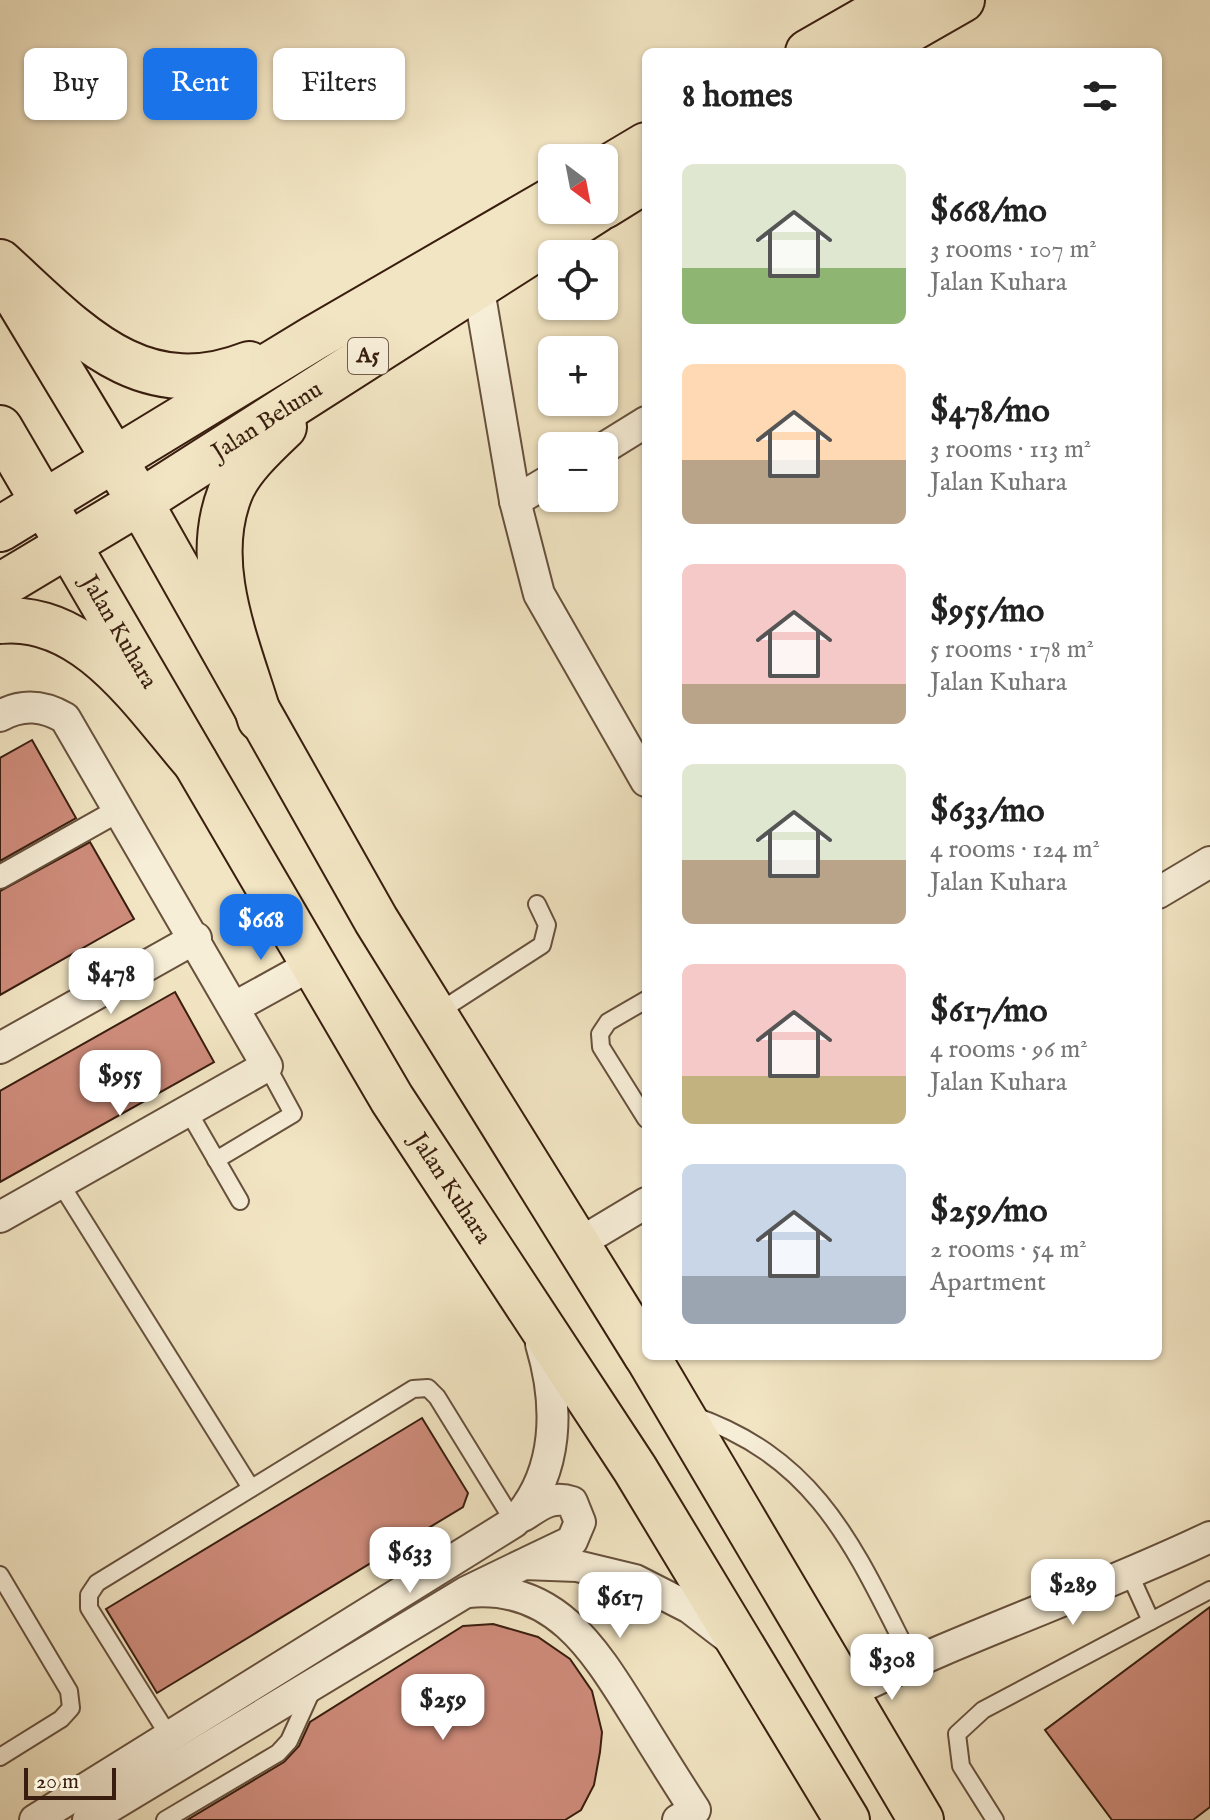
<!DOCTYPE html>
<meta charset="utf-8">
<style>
body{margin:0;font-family:"IM FELL English",serif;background:#f2f2f2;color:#222;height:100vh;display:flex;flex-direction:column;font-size:30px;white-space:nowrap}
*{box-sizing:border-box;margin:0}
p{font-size:26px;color:#767676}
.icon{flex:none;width:44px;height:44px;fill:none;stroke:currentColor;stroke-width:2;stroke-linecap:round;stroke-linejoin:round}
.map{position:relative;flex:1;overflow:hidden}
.sheet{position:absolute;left:642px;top:48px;width:520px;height:1312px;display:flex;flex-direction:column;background:#fff;border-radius:12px;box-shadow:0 2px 6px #0004}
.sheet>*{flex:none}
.guide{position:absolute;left:24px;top:48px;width:498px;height:72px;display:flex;gap:16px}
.needle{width:52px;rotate:148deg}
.buttons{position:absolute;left:538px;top:144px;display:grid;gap:16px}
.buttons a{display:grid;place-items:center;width:80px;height:80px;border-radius:12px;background:#fff;box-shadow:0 2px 6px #0004;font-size:40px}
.scale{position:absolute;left:24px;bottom:20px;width:92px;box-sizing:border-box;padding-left:8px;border:4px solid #391e0f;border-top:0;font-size:22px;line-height:28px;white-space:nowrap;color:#391e0f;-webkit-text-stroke:6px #f7eed8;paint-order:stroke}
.price{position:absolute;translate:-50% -68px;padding:0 18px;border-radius:16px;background:#fff;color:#222;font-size:26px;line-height:52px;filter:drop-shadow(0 2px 4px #0008)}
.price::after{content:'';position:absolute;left:50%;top:48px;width:24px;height:18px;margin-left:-12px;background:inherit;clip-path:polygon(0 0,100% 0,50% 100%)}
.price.selected{background:#1a73e8;color:#fff}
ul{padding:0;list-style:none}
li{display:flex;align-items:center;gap:24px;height:200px;padding:0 40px}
li span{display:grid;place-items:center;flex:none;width:224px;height:160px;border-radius:12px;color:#555}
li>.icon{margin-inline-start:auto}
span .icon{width:96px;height:96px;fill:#fffc;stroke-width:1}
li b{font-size:34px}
h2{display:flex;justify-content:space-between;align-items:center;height:96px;padding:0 40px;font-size:34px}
.tag{padding:0 28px;border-radius:12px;background:#fff;box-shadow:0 2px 6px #0004;font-size:28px;line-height:72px}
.tag.selected{background:#1a73e8;color:#fff}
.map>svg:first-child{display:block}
.building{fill:#ce8b7a;stroke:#391e0f;stroke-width:2}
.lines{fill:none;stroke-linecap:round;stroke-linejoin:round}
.service-casing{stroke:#67503c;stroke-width:20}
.pedestrian-casing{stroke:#67503c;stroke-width:26}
.minor-casing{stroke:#67503c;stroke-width:34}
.primary-casing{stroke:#391e0f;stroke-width:48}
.trunk-casing{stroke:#391e0f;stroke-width:48}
.service{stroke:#f7eed8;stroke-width:16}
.pedestrian{stroke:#f7eed8;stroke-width:22}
.minor{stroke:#f7eed8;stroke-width:30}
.primary{stroke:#f2e5c3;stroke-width:44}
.trunk{stroke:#f2e5c3;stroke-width:44}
.labels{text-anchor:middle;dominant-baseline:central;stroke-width:6;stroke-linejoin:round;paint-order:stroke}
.shield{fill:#f7eed8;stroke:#725c4b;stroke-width:2}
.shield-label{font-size:22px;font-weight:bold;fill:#391e0f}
.street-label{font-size:24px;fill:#391e0f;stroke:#f7eed8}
</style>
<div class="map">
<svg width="1210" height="1820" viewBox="0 0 1210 1820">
<rect width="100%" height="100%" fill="#f2e5c3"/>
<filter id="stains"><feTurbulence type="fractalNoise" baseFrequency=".0025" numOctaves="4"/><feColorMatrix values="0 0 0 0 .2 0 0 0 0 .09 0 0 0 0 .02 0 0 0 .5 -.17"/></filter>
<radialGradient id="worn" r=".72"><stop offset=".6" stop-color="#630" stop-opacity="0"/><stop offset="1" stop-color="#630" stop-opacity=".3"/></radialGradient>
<g class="building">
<path d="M32,740L76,818L0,861V758Z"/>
<path d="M90,842L134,919L0,995V891Z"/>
<path d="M175,992L214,1062L0,1182V1091Z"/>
<path d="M422,1418L468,1493L463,1507L157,1693L106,1609Z"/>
<path d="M1210,1607V1807L1193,1820H1112L1045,1730Z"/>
<path d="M493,1624L538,1637L570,1659L592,1691L602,1732L600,1752L594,1785L581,1810L565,1820H187L284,1762L299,1746L310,1722L463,1626Z"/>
</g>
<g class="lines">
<g class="service-casing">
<g id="service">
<path d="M646,1000L608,1022L600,1034L601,1047L646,1119"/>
<path d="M437,1013L542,945L547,925L537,904"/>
<path d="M188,1111L240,1201"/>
<path d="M216,1160L293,1114L267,1066"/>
<path d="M60,1183L251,1488"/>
<path d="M692,1415C820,1459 855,1550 912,1661"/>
<path d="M0,1575L69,1691L71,1708L61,1719L0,1757"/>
<path d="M1130,1575L1151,1621L1210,1590"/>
<path d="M169,1736L89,1608V1595L97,1583L413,1389L428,1388L437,1397L514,1522"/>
<path d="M165,1820L278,1753L289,1741L313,1688"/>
<path d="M995,1820L961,1766L957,1734L983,1710L1151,1621"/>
</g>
</g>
<g class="pedestrian-casing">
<path id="pedestrian" d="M0,877L121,809"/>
</g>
<g class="minor-casing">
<g id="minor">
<path d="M478,284L515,501L539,594L646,781"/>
<path d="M604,448L646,422"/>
<path d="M515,501L552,479"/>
<path d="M0,716C23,703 44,706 65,718L267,1066L0,1217"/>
<path d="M1158,893L1210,862"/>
<path d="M235,1007L313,964"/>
<path d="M0,1048L196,938"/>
<path d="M576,1245L646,1203"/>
<path d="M523,1516C540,1505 552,1495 572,1502L580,1522L572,1541L528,1562"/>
<path d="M468,1592C556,1583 596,1652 636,1716C655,1747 675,1779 695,1810L678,1820"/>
<path d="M847,1694C965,1635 1091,1594 1210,1537"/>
<path d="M35,1820L514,1522C560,1473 559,1404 541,1344"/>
<path d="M88,1820L466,1592L524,1564L577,1566L635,1580L690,1608L729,1638"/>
</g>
</g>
<g class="primary-casing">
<g id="primary">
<path d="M0,270L140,502L376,920L646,1355"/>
<path id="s1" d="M0,428L392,1099L635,1469L847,1820"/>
<path d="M647,1356L921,1820"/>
</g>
</g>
<g class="trunk-casing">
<g id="trunk">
<path d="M808,52L899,0"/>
<path d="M871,52L962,0"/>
<path d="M604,170L646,145"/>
<path d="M604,206L646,180"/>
<path d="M0,262C75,330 139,407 249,364"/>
<path d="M0,529L314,338L552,200"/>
<path id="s2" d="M0,586L140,502L597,210"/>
<path d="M0,621C87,612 145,705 195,762"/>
<path d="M260,719C239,647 201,567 230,493C239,469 265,445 284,427"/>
</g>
</g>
<use href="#service" class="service"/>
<use href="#pedestrian" class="pedestrian"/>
<use href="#minor" class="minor"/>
<use href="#primary" class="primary"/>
<use href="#trunk" class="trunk"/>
</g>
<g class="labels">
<rect class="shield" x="348" y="338" width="40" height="36" rx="6"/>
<g class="shield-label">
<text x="368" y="356">A5</text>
</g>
<g class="street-label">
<text stroke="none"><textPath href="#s2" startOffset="314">Jalan Belunu</textPath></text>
<text stroke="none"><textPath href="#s1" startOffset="236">Jalan Kuhara</textPath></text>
<text stroke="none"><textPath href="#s1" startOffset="884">Jalan Kuhara</textPath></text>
</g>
</g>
<rect width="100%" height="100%" filter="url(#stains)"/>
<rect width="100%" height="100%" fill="url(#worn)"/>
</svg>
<div class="buttons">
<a><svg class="needle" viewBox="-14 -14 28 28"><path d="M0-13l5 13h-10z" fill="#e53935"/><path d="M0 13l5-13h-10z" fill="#767676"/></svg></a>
<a><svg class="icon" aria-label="locate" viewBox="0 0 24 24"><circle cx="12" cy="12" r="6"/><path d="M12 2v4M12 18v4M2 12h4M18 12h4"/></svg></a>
<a>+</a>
<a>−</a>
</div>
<div class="scale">20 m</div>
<b class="price selected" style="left:261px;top:962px">$668</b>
<b class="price" style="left:111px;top:1016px">$478</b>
<b class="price" style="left:120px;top:1118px">$955</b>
<b class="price" style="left:410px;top:1595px">$633</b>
<b class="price" style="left:1073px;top:1627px">$289</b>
<b class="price" style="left:620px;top:1640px">$617</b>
<b class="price" style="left:892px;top:1702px">$308</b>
<b class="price" style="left:443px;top:1742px">$259</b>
<div class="guide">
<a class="tag">Buy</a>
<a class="tag selected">Rent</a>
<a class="tag">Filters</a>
</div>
<section class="sheet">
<h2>8 homes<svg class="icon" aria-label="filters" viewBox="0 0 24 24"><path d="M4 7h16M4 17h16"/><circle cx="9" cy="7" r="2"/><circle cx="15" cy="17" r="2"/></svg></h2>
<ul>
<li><span style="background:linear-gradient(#dfe7d0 65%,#8fb573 0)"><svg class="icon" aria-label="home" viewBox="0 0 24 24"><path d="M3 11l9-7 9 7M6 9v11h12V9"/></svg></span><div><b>$668/mo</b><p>3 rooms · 107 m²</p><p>Jalan Kuhara</p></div></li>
<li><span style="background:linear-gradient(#ffd9b3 60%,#b9a48a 0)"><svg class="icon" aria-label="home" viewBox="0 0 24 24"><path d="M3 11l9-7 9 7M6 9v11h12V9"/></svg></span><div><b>$478/mo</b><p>3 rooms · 113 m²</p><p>Jalan Kuhara</p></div></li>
<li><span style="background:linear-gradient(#f6c9c9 75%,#b9a48a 0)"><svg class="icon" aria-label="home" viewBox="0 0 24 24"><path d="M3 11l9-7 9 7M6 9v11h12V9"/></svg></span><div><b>$955/mo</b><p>5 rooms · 178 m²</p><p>Jalan Kuhara</p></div></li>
<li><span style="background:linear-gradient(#dfe7d0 60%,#b9a48a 0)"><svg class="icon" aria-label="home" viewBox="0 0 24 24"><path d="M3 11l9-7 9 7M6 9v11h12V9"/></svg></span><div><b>$633/mo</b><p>4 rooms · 124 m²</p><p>Jalan Kuhara</p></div></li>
<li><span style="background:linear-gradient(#f6c9c9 70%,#c2b280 0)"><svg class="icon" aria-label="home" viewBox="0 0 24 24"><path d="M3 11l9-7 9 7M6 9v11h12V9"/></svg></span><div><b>$617/mo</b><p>4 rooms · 96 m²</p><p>Jalan Kuhara</p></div></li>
<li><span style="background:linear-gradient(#c9d6e8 70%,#9aa5b1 0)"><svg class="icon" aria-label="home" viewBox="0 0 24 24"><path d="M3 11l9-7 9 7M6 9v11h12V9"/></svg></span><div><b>$259/mo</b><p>2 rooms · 54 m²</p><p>Apartment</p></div></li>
</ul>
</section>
</div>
